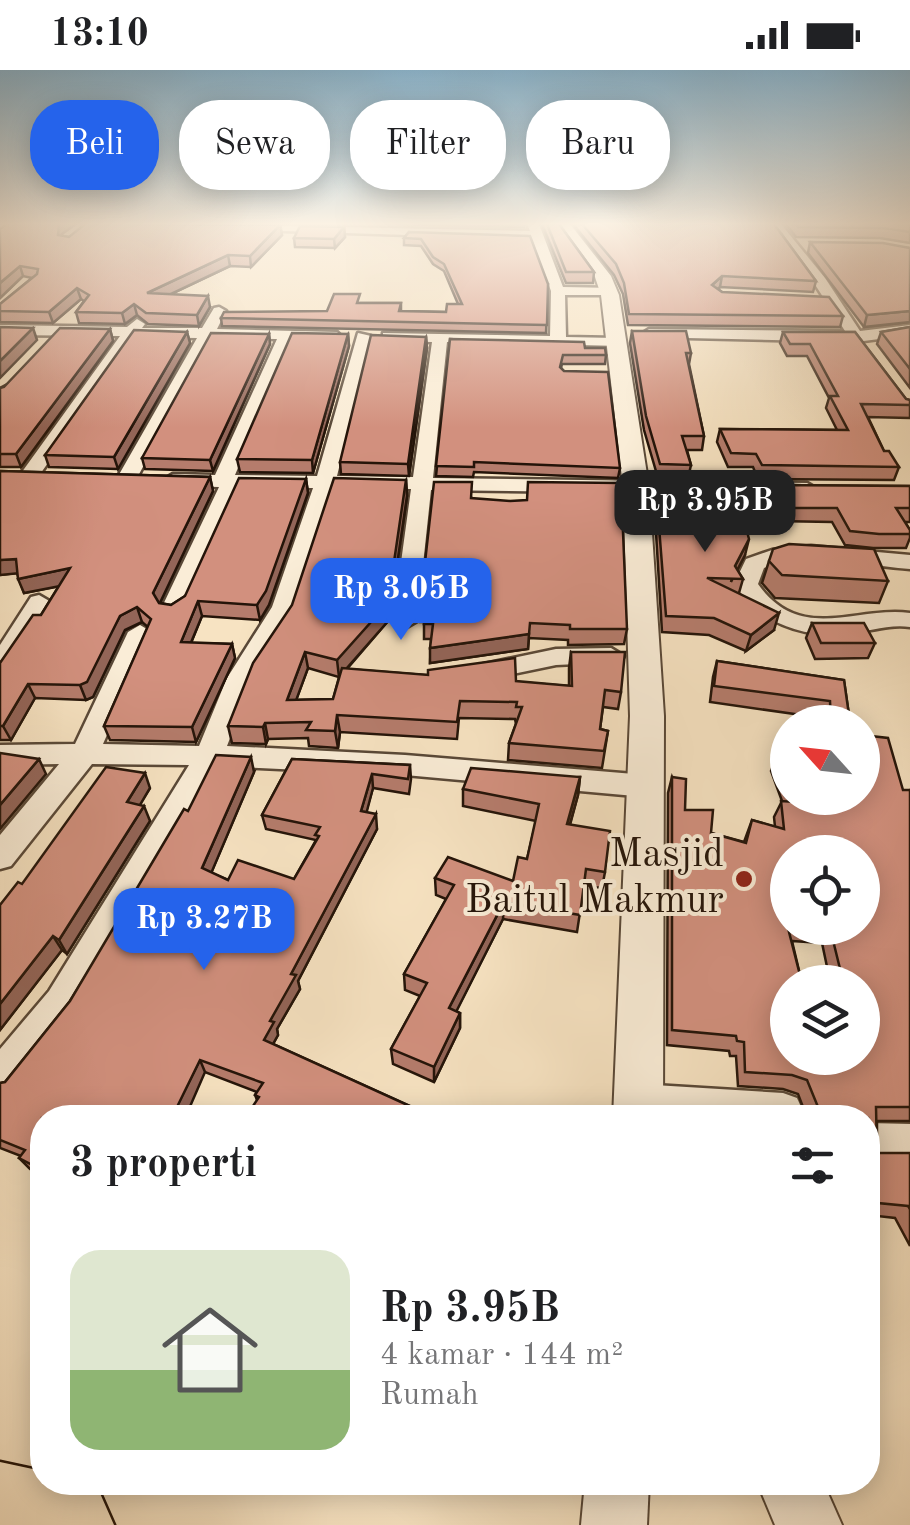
<!DOCTYPE html>
<html lang="id">
<meta charset="utf-8">
<style>
body{margin:0;font-family:"Old Standard TT",serif;background:#f6f6f6;color:#202124;height:100vh;display:flex;flex-direction:column;font-size:38px;white-space:nowrap}
*{box-sizing:border-box;margin:0}
p{font-size:32px;color:#757577}
.icon{flex:none;width:55px;height:55px;fill:none;stroke:currentColor;stroke-width:2;stroke-linecap:round;stroke-linejoin:round}
.map{position:relative;flex:1;overflow:hidden}
.panel{position:absolute;left:30px;top:1035px;width:850px;height:390px;display:flex;flex-direction:column;background:#fff;border-radius:40px;box-shadow:0 5px 25px #0003}
.panel>*{flex:none}
.top-card{position:absolute;left:30px;top:30px;width:850px;height:90px;display:flex;gap:20px}
.needle{width:65px;rotate:297deg}
.buttons{position:absolute;left:770px;top:635px;display:grid;gap:20px}
.buttons a{display:grid;place-items:center;width:110px;height:110px;border-radius:50%;background:#fff;box-shadow:0 5px 25px #0003;font-size:50px}
.price{position:absolute;translate:-50% -85px;padding:0 22px;border-radius:20px;background:#2563eb;color:#fff;font-size:32px;line-height:65px;filter:drop-shadow(0 2px 5px #0008)}
.price::after{content:'';position:absolute;left:50%;top:60px;width:30px;height:22px;margin-left:-15px;background:inherit;clip-path:polygon(0 0,100% 0,50% 100%)}
.price.active{background:#222;color:#fff}
ul{padding:0;list-style:none}
li{display:flex;align-items:center;gap:30px;height:250px;padding:0 40px}
li span{display:grid;place-items:center;flex:none;width:280px;height:200px;border-radius:30px;color:#555}
li>.icon{margin-inline-start:auto}
span .icon{width:120px;height:120px;fill:#fffc;stroke-width:1}
li b{font-size:42px}
h2{display:flex;justify-content:space-between;align-items:center;height:120px;padding:0 40px;font-size:42px}
.chip{padding:0 35px;border-radius:40px;background:#fff;box-shadow:0 5px 25px #0003;font-size:35px;line-height:90px}
.chip.active{background:#2563eb;color:#fff}
.status{display:flex;justify-content:space-between;align-items:center;height:70px;padding:0 50px;background:#fff;direction:ltr}
.status svg{height:28px;fill:currentColor}
.map>svg:first-child{display:block}
.lines{fill:none;stroke-linecap:round;stroke-linejoin:round}
.minor-casing{stroke:#594837;stroke-width:5}
.tertiary-casing{stroke:#594837;stroke-width:4}
.motorway-casing{stroke:#241409;stroke-width:5}
.minor{fill:#faedd7;fill-rule:evenodd}
.tertiary{fill:#faedd7;fill-rule:evenodd}
.motorway{fill:#f7e3c2;fill-rule:evenodd}
.wall{fill:#b57c6c;stroke:#241409;stroke-width:2.5;fill-rule:evenodd}
.shaded-wall{fill:#936558;stroke:#241409;stroke-width:2.5}
.building{fill:#d2907e;stroke:#241409;stroke-width:2.5;fill-rule:evenodd}
.poi-dot{fill:#8f2418;stroke:#faedd7;stroke-width:4}
.labels{text-anchor:middle;dominant-baseline:central;stroke-width:8;stroke-linejoin:round;paint-order:stroke}
.poi-label{font-size:40px;fill:#241409;stroke:#faedd7;text-anchor:end}
</style>
<div class="status"><b>13:10</b><svg viewBox="0 0 49 12"><path d="M0 12V9h3v3zM5 12V6h3v6zM10 12V3h3v9zM15 12V0h3v12zM26 1h20v11H26zM47 4h2v5h-2z"/></svg></div>
<div class="map">
<svg width="910" height="1455" viewBox="0 0 910 1455">
<rect width="100%" height="100%" fill="#f7e3c2"/>
<filter id="stains"><feTurbulence type="fractalNoise" baseFrequency=".002" numOctaves="4"/><feColorMatrix values="0 0 0 0 .2 0 0 0 0 .09 0 0 0 0 .02 0 0 0 .5 -.17"/></filter>
<radialGradient id="worn" r=".72"><stop offset=".6" stop-color="#630" stop-opacity="0"/><stop offset="1" stop-color="#630" stop-opacity=".3"/></radialGradient>
<g class="lines">
<g class="minor-casing">
<g id="minor">
<path d="M189,154L530,161L527,154H539L563,217L614,218L616,221L609,225H565L566,267L616,268L624,273L622,276L447,272L433,408L807,413L817,419L807,425L431,420L417,551L405,558L393,551L411,419L333,418L296,537L253,608L227,676L405,685L646,705L656,708L661,716L656,724L646,727L405,705L218,696L75,943L14,1021L0,1026V979L49,921L189,695L92,694L11,796L0,799V765L59,694L0,695V675L75,674L128,562L140,555L152,562L103,674L199,676L227,608L272,537L313,418L239,417L185,539L173,546L164,544L161,539L219,417L173,416L163,410L173,404L215,405L277,269L212,268L137,408L127,414L117,408L197,268L136,267L36,410L29,412L19,406L120,266L0,265V255L127,257L137,249L145,254L142,258H202L214,238L219,237L226,241L217,259L337,262L340,265L332,270L292,269L235,405L317,406L358,263L371,266L337,406L413,407L432,272L388,271L383,269V263L550,266L551,221L532,169L195,158Z"/>
<path d="M769,154H781L825,208L860,261L910,255V265L856,272L644,267L641,264L649,259L845,261L814,213Z"/>
<path d="M811,476L910,485V499C862,496 810,480 764,498L758,514C800,574 855,536 910,543V557C888,554 868,562 846,564C801,568 759,552 734,514L746,489L772,480Z"/>
<path d="M39,525L51,532L9,602L0,604V575L31,527Z"/>
<path d="M611,578L624,586L620,592L556,595L479,611L466,603L470,597L556,579Z"/>
<path d="M638,1014L783,1023L797,1028L806,1048H626L618,1033L624,1019Z"/>
<path d="M868,1053L910,1054V1094L868,1093Z"/>
</g>
</g>
<g class="tertiary-casing">
<g id="tertiary">
<path d="M555,154H570L611,206L619,225L649,417L664,646L663,1048H613L630,646L623,417L601,225L595,207Z"/>
<path d="M585,1412H649L647,1455H581Z"/>
<path d="M757,1412H823L842,1455H775Z"/>
</g>
</g>
<g class="motorway-casing">
<path id="motorway" d="M0,1392L42,1401V1412H80L99,1421L114,1455H0Z"/>
</g>
<use href="#minor" class="minor"/>
<use href="#tertiary" class="tertiary"/>
<use href="#motorway" class="motorway"/>
</g>
<g class="wall">
<path d="M383,154H524V157Z"/>
<path d="M542,154H559L594,202L593,213H566Z"/>
<path d="M573,154H774L816,211L813,222L720,217L718,219L722,222L843,246L840,257L628,255L623,224L614,205Z"/>
<path d="M786,154H910V173L880,168L796,167Z"/>
<path d="M280,155L282,165L251,197L230,196L171,224L210,237L199,256L148,254L137,245L125,254L79,253L76,242L84,231L81,229L53,253L0,252V234L32,208L23,206L0,228V159L62,164V166L69,167Z"/>
<path d="M344,157L345,167L335,178L295,177L294,168Z"/>
<path d="M409,162L548,214L546,263L222,256L221,248L327,241L360,233H401V241L446,242L458,234L444,201L433,194L421,176L404,175V168Z"/>
<path d="M810,172L910,178V252L864,257L808,183Z"/>
<path d="M910,257V318L877,274L881,262Z"/>
<path d="M110,259L113,271L21,397H0V318Z"/>
<path d="M632,261L691,283L689,294L704,366L702,380H687L691,395L688,408H658L644,360L630,273Z"/>
<path d="M187,262L190,273L118,399L49,397L45,385Z"/>
<path d="M783,262H855L906,329L910,330V348L868,347L884,381L899,397L894,410L758,409L753,397H728L717,372L720,359L837,360L826,338L829,328L807,286H787L780,273Z"/>
<path d="M269,264L270,274L213,401L145,399L142,388Z"/>
<path d="M348,264L349,276L313,403L240,402L237,389Z"/>
<path d="M426,267L427,278L409,406L341,404L340,392Z"/>
<path d="M450,269L585,278L606,285L605,294H562L561,298L620,398L618,408L474,402L473,407L436,406Z"/>
<path d="M0,401L210,407L213,421L160,533L171,535L185,526L306,409L308,423L269,535L260,550L202,546L191,573L232,574L235,588L196,672L110,670L104,656L148,557L142,552L125,560L93,627L86,630L35,628L11,670H0V593L41,545L59,516L24,523L17,503L0,505Z"/>
<path d="M406,410L407,426L389,550L347,599L569,616V598L571,582L621,622L618,639L603,637L600,659L608,661L602,698L508,690L509,673L516,654L515,649L459,648L457,669L340,662L338,678L309,676L308,668L268,669L266,674L232,673L228,656ZM308,598L339,607L333,629L296,630Z"/>
<path d="M664,412L745,485L737,500L743,509L739,523L774,560L746,581L709,565L662,562L655,446L657,431H662Z"/>
<path d="M770,415L910,416V452H905L910,460V468L906,478H873L845,475L832,452L775,451L766,429Z"/>
<path d="M472,428L627,559L624,574L568,575V570L529,568L528,579L430,593L431,569H424V552H420V537Z"/>
<path d="M769,491L888,511L879,533L775,528L762,513Z"/>
<path d="M812,553L875,573L868,588L815,589L806,568Z"/>
<path d="M717,591L844,610L850,652H824L823,648L710,632L713,607Z"/>
<path d="M781,678H788V728H862L910,720V1051H877V1083L910,1084V1176L895,1148L868,1145V1048H697L702,1038L803,1037L798,1024L783,1019L738,1016L736,986H730L729,981L667,975L668,723L672,707L685,740L711,763L744,772L752,750L775,757L774,747L782,731L771,701L777,685H779ZM788,782L862,858H788ZM792,871L822,873L830,911L801,909Z"/>
<path d="M292,689L410,695L411,709L409,724L373,718L366,742L377,759L298,911L300,919L277,959L278,965L273,974L423,1042L257,1030L255,1025L257,1022L205,1002L42,1048V1106L30,1099L19,1088L21,1086L0,1078V1013L5,1012L70,931L188,741L254,702L211,803L228,810L294,809L316,770L266,759L262,745Z"/>
<path d="M580,707L578,725L570,755L605,802L602,818L584,816L577,862L503,849L456,941L460,943V958L434,1012L393,994L391,979L420,926L405,920L404,904L446,829L436,825L435,808L513,811L527,789L536,751L463,736V719Z"/>
<path d="M150,718L139,735L150,751L67,884L62,880L0,960V835L22,814Z"/>
</g>
<g class="shaded-wall">
<path d="M59,154H76L62,164L61,176L58,165Z"/>
<path d="M280,155L282,165L251,197L250,186Z"/>
<path d="M344,157L345,167L335,178L334,169Z"/>
<path d="M228,185L230,196L150,234L147,223Z"/>
<path d="M20,196L23,206L0,228V213Z"/>
<path d="M722,206L720,217L709,226L712,215Z"/>
<path d="M77,218L81,229L53,253L49,242Z"/>
<path d="M208,226L210,237L199,256L197,245Z"/>
<path d="M134,234L137,245L125,254L122,243Z"/>
<path d="M910,241V252L864,257L867,245Z"/>
<path d="M33,258L37,270L0,308V291Z"/>
<path d="M110,259L113,271L21,397L16,384Z"/>
<path d="M187,262L190,273L118,399L114,387Z"/>
<path d="M269,264L270,274L213,401L210,390Z"/>
<path d="M348,264L349,276L313,403L312,390Z"/>
<path d="M426,267L427,278L409,406L408,394Z"/>
<path d="M210,407L213,421L158,537L153,523Z"/>
<path d="M306,409L308,423L269,535L260,550L257,535Z"/>
<path d="M406,410L407,426L389,550L339,607L337,590Z"/>
<path d="M749,469L745,485L731,512L735,496Z"/>
<path d="M16,489L21,503L0,505V490Z"/>
<path d="M70,498L76,513L24,523L18,509Z"/>
<path d="M198,531L202,546L185,587L181,572Z"/>
<path d="M137,537L142,552L125,560L93,627L86,630L80,615L120,546Z"/>
<path d="M779,543L774,560L746,581L751,565Z"/>
<path d="M529,564L528,579L430,593V578Z"/>
<path d="M232,574L235,588L196,672L192,657Z"/>
<path d="M305,582L308,598L290,647L287,630Z"/>
<path d="M28,614L35,628L11,670L3,656Z"/>
<path d="M337,645L340,662L338,678L335,661Z"/>
<path d="M265,653L268,669L266,674L263,657Z"/>
<path d="M251,687L254,702L207,813L202,798Z"/>
<path d="M39,689L46,704L0,759V735Z"/>
<path d="M145,703L150,718L133,747L127,732Z"/>
<path d="M372,704L373,718L363,756L361,741Z"/>
<path d="M580,707L578,725L565,771L567,754Z"/>
<path d="M144,736L150,751L67,884L59,870Z"/>
<path d="M376,744L377,759L298,911L300,919L277,959L278,965L268,983L264,970L270,951L291,904Z"/>
<path d="M504,832L503,849L450,954L449,938Z"/>
<path d="M53,866L62,880L0,960V934Z"/>
<path d="M460,943V958L434,1012V997Z"/>
<path d="M200,990L205,1002L185,1048H171Z"/>
</g>
<g class="building">
<path d="M7,154H59L58,165L69,167L85,154L280,155L250,186L228,185L147,223L208,226L197,245L146,243L134,234L122,243L76,242L89,225L77,218L49,242L0,241V234L37,204L38,199L20,196L0,213V159Z"/>
<path d="M547,154H559L594,202H566Z"/>
<path d="M582,154H774L816,211L722,206L712,215L722,222L829,227L843,246L629,244L624,213L616,194Z"/>
<path d="M796,154H910V162L883,158L798,157Z"/>
<path d="M300,156L344,157L334,169L294,168Z"/>
<path d="M409,162L530,166L548,214L547,255L221,248L224,242L327,241L334,224H360L357,233H401L399,241L446,242L447,234H462L444,194L433,187L421,169L404,168Z"/>
<path d="M810,172L883,173L910,178V241L867,245Z"/>
<path d="M0,257L33,258L0,291Z"/>
<path d="M910,257V299L881,262Z"/>
<path d="M60,258L110,259L16,384H0V318L4,317Z"/>
<path d="M134,260L187,262L114,387L45,385Z"/>
<path d="M632,261H686L691,283H686L704,366H682L691,395L660,394L646,346Z"/>
<path d="M783,262H855L906,329L910,330V335L861,334L884,381H889L899,397L762,395L756,384L731,383L720,359L848,360L830,326H838L810,274H790Z"/>
<path d="M211,263L269,264L210,390L142,388Z"/>
<path d="M292,263L348,264L312,390L237,389Z"/>
<path d="M371,265L426,267L408,394L340,392Z"/>
<path d="M450,269L584,272L585,278H605L606,285H563L560,297L564,301L608,302L620,398L474,392V397L436,396Z"/>
<path d="M0,401L210,407L153,523L159,533L171,535L185,526L239,408L306,409L266,521L257,535L198,531L181,572L232,574L192,657L104,656L151,549L137,537L120,546L87,612L80,615L28,614L3,656H0V593L33,545H41L70,498L18,509L16,489L0,490Z"/>
<path d="M334,408L406,410L388,533L337,590L305,582L287,630L333,629L342,598L428,605V600L515,588L516,611L572,616L571,582H625L621,622L605,620L600,659L608,661L604,681L509,673L522,637H516L517,632L460,631L457,652L337,645L335,661L306,660L311,652L265,653L263,657L228,656L253,593L292,535Z"/>
<path d="M434,412H472L471,428L510,431L527,430L528,412L621,413L627,559H570V555L530,553L529,564L430,578L433,554H424L427,538L420,537Z"/>
<path d="M664,412L722,413L724,420H736L749,469L735,496L743,509L707,508L779,543L751,565L714,548L666,546L657,431H668Z"/>
<path d="M770,415L910,416V438H896L910,460V464H879L850,461L837,438H779Z"/>
<path d="M789,474L874,479L888,511L782,505L769,491L773,479Z"/>
<path d="M812,553H864L875,573H821Z"/>
<path d="M717,591L844,610L850,652H831L830,631L714,616Z"/>
<path d="M862,665L888,668L903,720H910V1037H876L877,1083H910V1139L908,1136L868,1132V1048H703L702,1038L818,1037L807,1010L792,1005L745,1002L744,972L737,971L736,966L672,960V707L686,709L685,740H713L711,763L746,773L752,750L784,759L781,731L795,732L794,728H862ZM788,782H862V858H830L843,911L801,909L788,858ZM788,912H862V988H788Z"/>
<path d="M781,678H788V712L777,685H784Z"/>
<path d="M0,683L39,689L0,735Z"/>
<path d="M216,685L251,687L202,798L228,810L238,790L294,809L319,766L315,765L320,757L262,745L292,689L410,695L408,709L372,704L361,741L376,744L291,904L296,905L270,951L274,952L264,970L423,1042L420,1048H245L259,1027L255,1025L263,1013L200,990L177,1037L171,1048H42V1100L19,1088L25,1080L0,1070V1013L5,1012L70,931L184,739L188,741Z"/>
<path d="M106,697L145,703L127,732L144,736L59,870L53,866L0,934V835L18,812L22,814Z"/>
<path d="M471,698L580,707L567,754L610,761L605,802L586,799L580,845L504,832L449,938L460,943L434,997L391,979L427,913L404,904L454,815L435,808L448,787L513,811L518,787L527,789L539,734L463,719Z"/>
<path d="M42,1115V1128L36,1125Z"/>
</g>
<linearGradient id="sky" x2="0" y2="1"><stop stop-color="#8ab8d4"/><stop offset="0.43" stop-color="#fbf2e4"/><stop offset="1" stop-color="#fbf2e4" stop-opacity="0"/></linearGradient>
<rect width="910" height="358" fill="url(#sky)"/>
<circle class="poi-dot" cx="744" cy="809" r="10"/>
<g class="labels">
<g class="poi-label">
<text x="724" y="786">Masjid<tspan x="724" dy="46">Baitul Makmur</tspan></text>
</g>
</g>
<rect width="100%" height="100%" filter="url(#stains)"/>
<rect width="100%" height="100%" fill="url(#worn)"/>
</svg>
<div class="buttons">
<a><svg class="needle" viewBox="-14 -14 28 28"><path d="M0-13l5 13h-10z" fill="#e53935"/><path d="M0 13l5-13h-10z" fill="#757577"/></svg></a>
<a><svg class="icon" aria-label="locate" viewBox="0 0 24 24"><circle cx="12" cy="12" r="6"/><path d="M12 2v4M12 18v4M2 12h4M18 12h4"/></svg></a>
<a><svg class="icon" aria-label="layers" viewBox="0 0 24 24"><path d="M12 4l9 5-9 5-9-5zM3 14l9 5 9-5"/></svg></a>
</div>
<b class="price active" style="left:705px;top:485px">Rp 3.95B</b>
<b class="price" style="left:401px;top:573px">Rp 3.05B</b>
<b class="price" style="left:204px;top:903px">Rp 3.27B</b>
<div class="top-card">
<a class="chip active">Beli</a>
<a class="chip">Sewa</a>
<a class="chip">Filter</a>
<a class="chip">Baru</a>
</div>
<section class="panel">
<h2>3 properti<svg class="icon" aria-label="filters" viewBox="0 0 24 24"><path d="M4 7h16M4 17h16"/><circle cx="9" cy="7" r="2"/><circle cx="15" cy="17" r="2"/></svg></h2>
<ul>
<li><span style="background:linear-gradient(#dfe7d0 60%,#8fb573 0)"><svg class="icon" aria-label="home" viewBox="0 0 24 24"><path d="M3 11l9-7 9 7M6 9v11h12V9"/></svg></span><div><b>Rp 3.95B</b><p>4 kamar · 144 m²</p><p>Rumah</p></div></li>
</ul>
</section>
</div>
